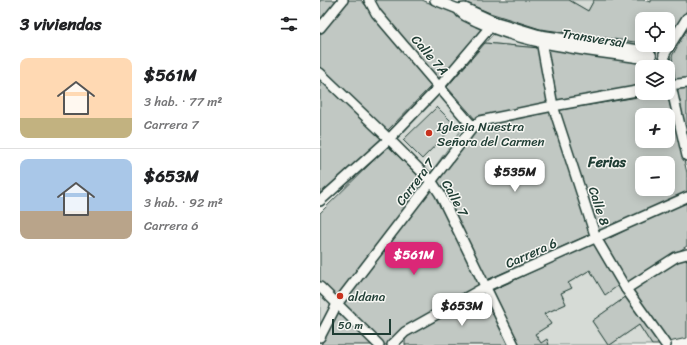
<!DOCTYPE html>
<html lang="es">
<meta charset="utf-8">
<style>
body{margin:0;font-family:Sriracha,sans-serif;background:#f6f6f6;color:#202124;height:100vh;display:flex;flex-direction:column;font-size:15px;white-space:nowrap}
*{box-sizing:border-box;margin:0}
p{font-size:13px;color:#757577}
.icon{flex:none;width:22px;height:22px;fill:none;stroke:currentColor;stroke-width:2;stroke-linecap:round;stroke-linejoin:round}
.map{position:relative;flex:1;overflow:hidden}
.drawer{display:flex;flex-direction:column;background:#fff;width:320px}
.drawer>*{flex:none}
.tools{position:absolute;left:315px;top:12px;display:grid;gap:8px}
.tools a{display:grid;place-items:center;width:40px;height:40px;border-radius:8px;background:#fff;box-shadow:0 2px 10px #0003;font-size:20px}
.scale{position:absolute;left:12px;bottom:10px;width:59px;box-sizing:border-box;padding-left:4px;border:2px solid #1f3d34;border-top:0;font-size:11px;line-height:14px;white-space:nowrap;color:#1f3d34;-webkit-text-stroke:3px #f6f6f2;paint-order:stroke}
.price{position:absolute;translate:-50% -34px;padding:0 9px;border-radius:8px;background:#fff;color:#222;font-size:13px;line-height:26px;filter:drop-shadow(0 1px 2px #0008)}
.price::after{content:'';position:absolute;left:50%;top:24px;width:12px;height:9px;margin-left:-6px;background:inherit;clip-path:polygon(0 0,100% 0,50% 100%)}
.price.current{background:#db2777;color:#fff}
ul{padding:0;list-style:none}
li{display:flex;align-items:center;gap:12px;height:100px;padding:0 20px}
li+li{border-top:1px solid #e0e0e0}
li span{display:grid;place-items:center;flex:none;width:112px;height:80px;border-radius:8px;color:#555}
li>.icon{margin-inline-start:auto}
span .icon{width:48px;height:48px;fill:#fffc;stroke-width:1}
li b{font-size:17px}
h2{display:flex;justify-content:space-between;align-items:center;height:48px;padding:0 20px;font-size:17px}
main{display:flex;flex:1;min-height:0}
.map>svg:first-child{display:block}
.green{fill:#d6dbd6;stroke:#7a8c85;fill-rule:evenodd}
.building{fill:#c1c8c3;stroke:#1f3d34;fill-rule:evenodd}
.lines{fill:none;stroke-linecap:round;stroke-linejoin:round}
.minor-casing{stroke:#1f3d34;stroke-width:12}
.minor{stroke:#f6f6f2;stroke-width:9}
.poi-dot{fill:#c8321e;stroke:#f6f6f2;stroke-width:1.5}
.labels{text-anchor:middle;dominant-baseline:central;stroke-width:3;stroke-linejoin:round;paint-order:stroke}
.street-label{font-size:13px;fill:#1f3d34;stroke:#f6f6f2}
.poi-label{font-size:13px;fill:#1f3d34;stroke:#f6f6f2;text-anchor:start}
.neighbourhood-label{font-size:14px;font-weight:bold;fill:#1f3d34;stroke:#f6f6f2}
</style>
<main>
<section class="drawer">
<h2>3 viviendas<svg class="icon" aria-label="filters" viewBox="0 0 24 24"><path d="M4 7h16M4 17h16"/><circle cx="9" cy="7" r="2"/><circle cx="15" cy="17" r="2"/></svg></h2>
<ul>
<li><span style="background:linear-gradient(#ffd9b3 75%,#c2b280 0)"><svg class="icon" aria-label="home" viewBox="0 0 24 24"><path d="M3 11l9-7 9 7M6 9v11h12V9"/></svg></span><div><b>$561M</b><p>3 hab. · 77 m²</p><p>Carrera 7</p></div></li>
<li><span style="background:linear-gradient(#a9c7e8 65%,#b9a48a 0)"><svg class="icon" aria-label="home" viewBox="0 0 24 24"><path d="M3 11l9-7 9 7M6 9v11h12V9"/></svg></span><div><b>$653M</b><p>3 hab. · 92 m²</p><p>Carrera 6</p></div></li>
</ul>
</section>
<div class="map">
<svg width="367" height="345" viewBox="0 0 367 345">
<rect width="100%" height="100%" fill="#f6f6f2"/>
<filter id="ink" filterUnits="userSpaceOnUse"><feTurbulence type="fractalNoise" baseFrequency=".025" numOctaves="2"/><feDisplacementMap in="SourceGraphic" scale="8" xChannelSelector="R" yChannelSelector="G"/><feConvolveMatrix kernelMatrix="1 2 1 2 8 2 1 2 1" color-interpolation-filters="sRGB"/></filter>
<g filter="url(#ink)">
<g class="green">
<path d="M249,0H274L268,11Z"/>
<path d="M174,34L218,44L219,48L165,43Z"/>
<path d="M119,94L146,123L109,175L74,139ZM135,125L102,159L84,141V140Z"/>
<path d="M270,270L285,294L299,285L307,296L272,321L288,345H229L221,343L215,334L231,324L224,314L246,304L241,293L252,288L248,283Z"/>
<path d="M0,293L12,304L0,329Z"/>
<path d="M319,325L332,345H290Z"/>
</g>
<g class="building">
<path d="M0,0H19L0,24Z"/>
<path d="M28,0H41L114,83L67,131L0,69V34Z"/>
<path d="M54,0H102L139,15L164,30L119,81L58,12Z"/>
<path d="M148,0H249L268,11L274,0H323L331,2V0H367V10L348,42V19H322V43L220,29L170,13L146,3Z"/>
<path d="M367,29V78L355,80L352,56Z"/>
<path d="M165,43L219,48L229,102L155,119L127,87Z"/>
<path d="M227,47L322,63V86L235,101Z"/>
<path d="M0,78L63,140L0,202Z"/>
<path d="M367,88V139L357,89Z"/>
<path d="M342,93H347L362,151L367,173V192L279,232L239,110ZM322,115H348V141H322ZM322,163H348V189H322Z"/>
<path d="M117,107L135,125L102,159L83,140Z"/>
<path d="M232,110L271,234L167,280L118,181L156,130L163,125Z"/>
<path d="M68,146L106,184L17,298L0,281V213Z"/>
<path d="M111,189L119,197L160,287L69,345H64L22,303Z"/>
<path d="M367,199V246L308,284L284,241Z"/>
<path d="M274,243L299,285L285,295L270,270L248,283L252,288L241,293L246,304L224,314L231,324L215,334L221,343L227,339L229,345H199L173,290Z"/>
<path d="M367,258V338L349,342L313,290L359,260Z"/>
<path d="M164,293L188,345H85V338Z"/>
<path d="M307,296L342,345H332L319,325L290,345H288L272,321Z"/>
<path d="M18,311L54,345H1Z"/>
</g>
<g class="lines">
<g class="minor-casing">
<g id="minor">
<path d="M49,0L56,13L153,127"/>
<path d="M115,0L138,9L145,8L173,21L220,35L326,51L331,55"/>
<path d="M138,9C142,16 150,18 158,22C210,46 269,50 326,59L331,55"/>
<path d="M0,28L23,0"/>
<path d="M220,35L233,106L276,238L306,289L346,345"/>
<path d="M331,55L332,67"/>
<path d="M344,55L367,18"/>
<path d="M344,55L347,67"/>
<path d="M0,73L69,139L112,182L120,194L194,345"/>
<path d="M348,73L367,156"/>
<path d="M348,85L367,83"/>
<path d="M0,201L69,139L120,86L170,27L173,21"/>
<path d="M0,287L59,345"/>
<path d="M306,289L356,257L367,254"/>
<path d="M0,337L17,304L153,127L160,121L233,106L322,90"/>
<path d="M72,345L85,332L165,287L367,197"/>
</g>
</g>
<use href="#minor" class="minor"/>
</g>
</g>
<g class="poi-dot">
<circle cx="109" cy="133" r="4"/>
<circle cx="20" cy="296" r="4"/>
</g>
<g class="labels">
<g class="street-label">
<text transform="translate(274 38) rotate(9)">Transversal</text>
<text transform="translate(110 55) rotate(49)">Calle 7A</text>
<text transform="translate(95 182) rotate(-53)">Carrera 7</text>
<text transform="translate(135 198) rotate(61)">Calle 7</text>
<text transform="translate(279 206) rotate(72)">Calle 8</text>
<text transform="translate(211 253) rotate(-24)">Carrera 6</text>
</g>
<g class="poi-label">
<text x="117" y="126">Iglesia Nuestra<tspan x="117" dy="15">Señora del Carmen</tspan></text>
<text x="28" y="296">aldana</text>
</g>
<g class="neighbourhood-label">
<text x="287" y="162">Ferias</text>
</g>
</g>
</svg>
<div class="tools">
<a><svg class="icon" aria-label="locate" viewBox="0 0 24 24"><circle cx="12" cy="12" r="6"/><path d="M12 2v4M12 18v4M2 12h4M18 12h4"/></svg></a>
<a><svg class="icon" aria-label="layers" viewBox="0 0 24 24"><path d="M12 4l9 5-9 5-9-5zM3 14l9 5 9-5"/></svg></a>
<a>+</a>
<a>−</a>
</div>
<div class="scale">50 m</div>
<b class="price" style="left:195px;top:193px">$535M</b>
<b class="price current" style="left:94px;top:276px">$561M</b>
<b class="price" style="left:142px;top:327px">$653M</b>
</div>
</main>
